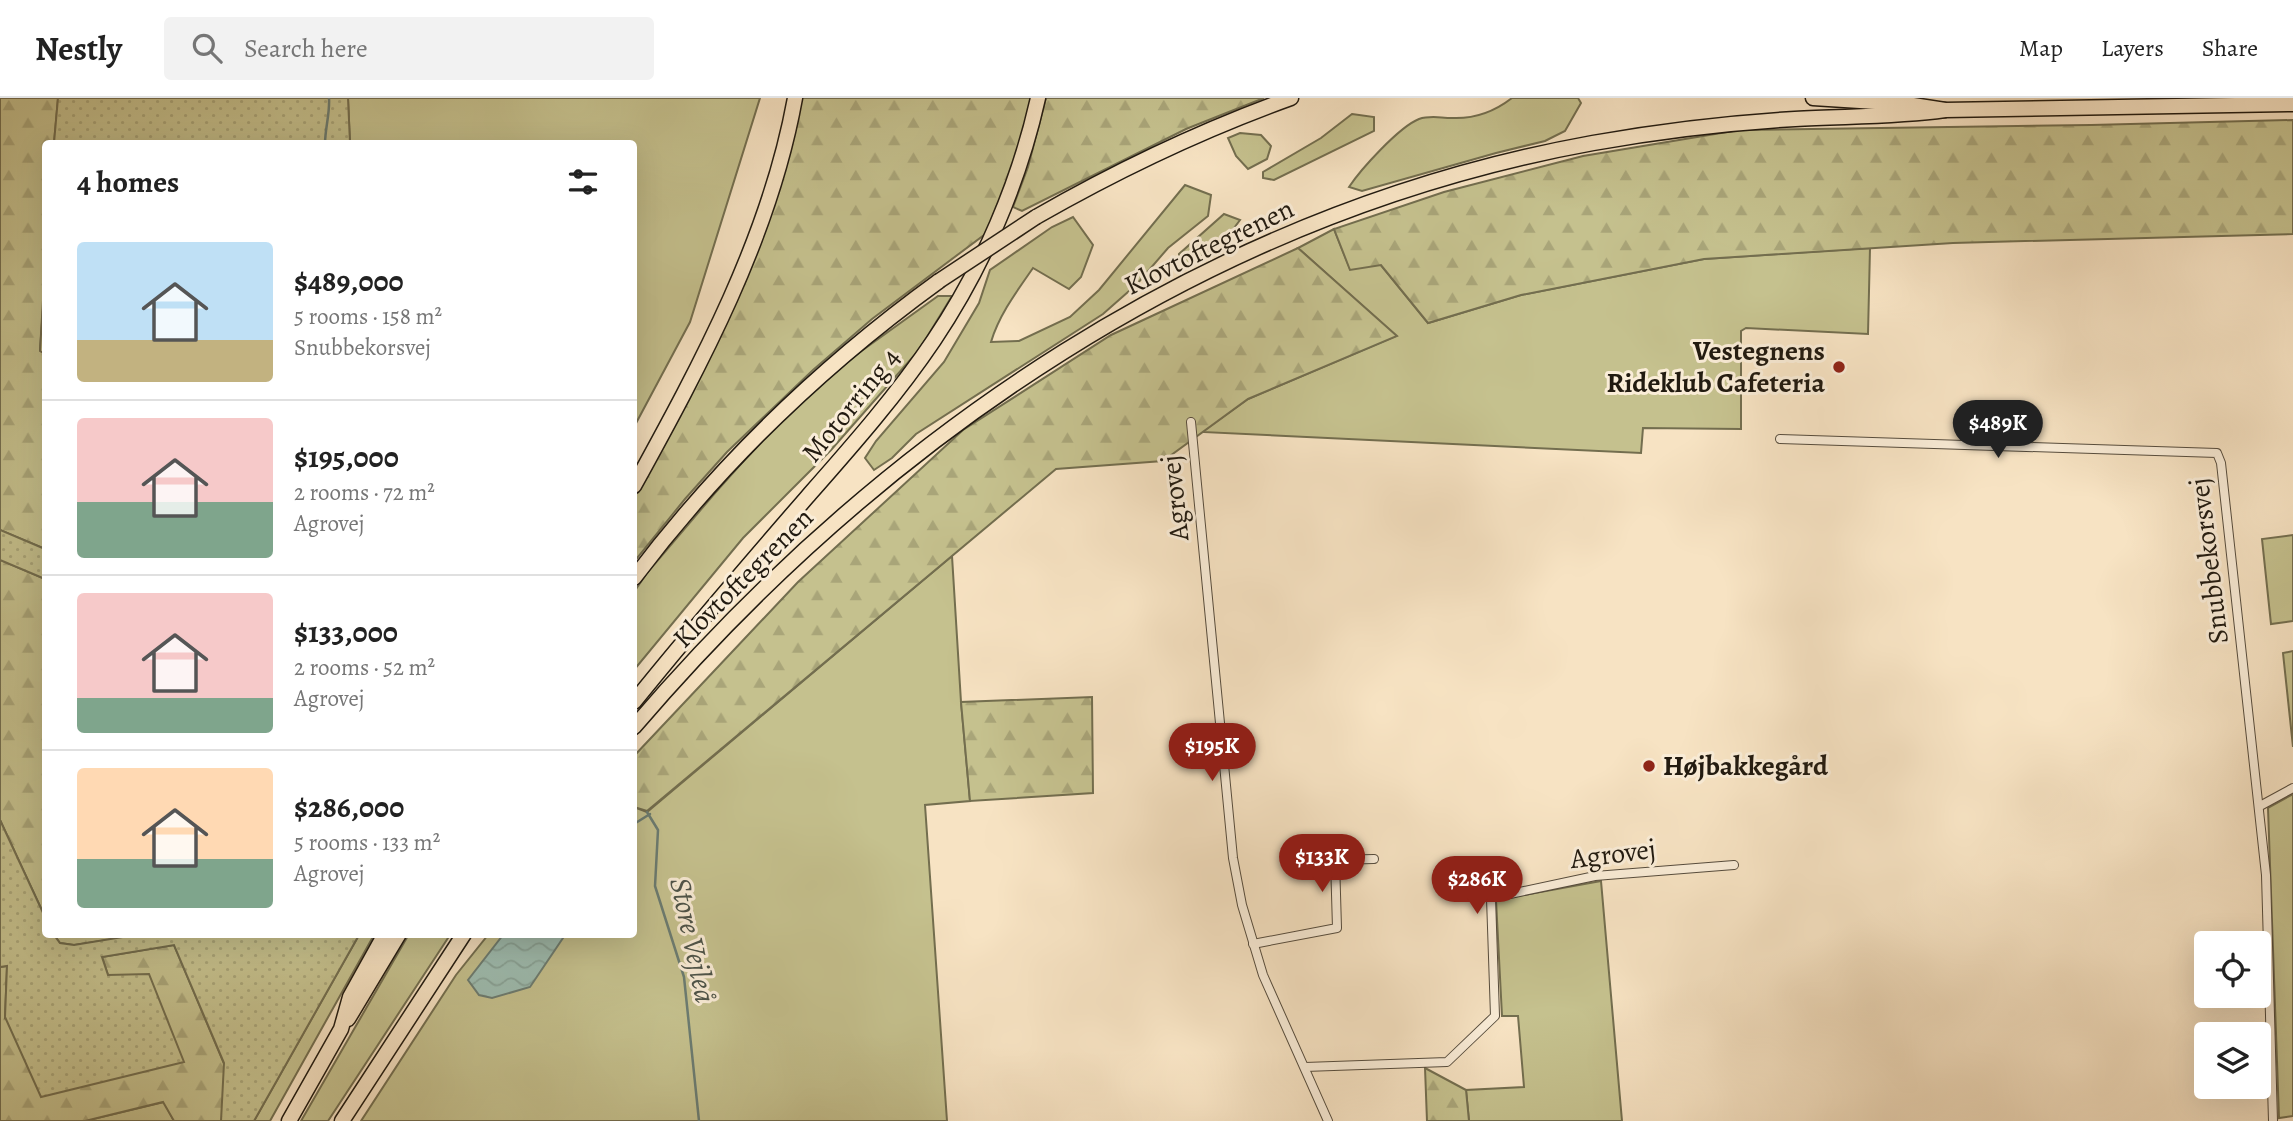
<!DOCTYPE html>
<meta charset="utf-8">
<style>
body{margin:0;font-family:Alegreya,serif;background:#f2f2f2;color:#222;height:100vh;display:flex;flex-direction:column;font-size:26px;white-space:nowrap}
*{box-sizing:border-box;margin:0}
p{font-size:23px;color:#767676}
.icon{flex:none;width:38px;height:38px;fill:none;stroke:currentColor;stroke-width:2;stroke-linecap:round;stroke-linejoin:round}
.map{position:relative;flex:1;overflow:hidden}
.side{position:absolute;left:42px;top:42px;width:595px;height:798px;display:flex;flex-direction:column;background:#fff;border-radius:7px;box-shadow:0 7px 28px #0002}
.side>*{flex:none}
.fabs{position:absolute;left:2194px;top:833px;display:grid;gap:14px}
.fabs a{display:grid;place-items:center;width:77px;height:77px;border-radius:7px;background:#fff;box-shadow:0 7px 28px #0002;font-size:35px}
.price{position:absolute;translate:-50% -60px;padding:0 16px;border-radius:24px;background:#8f2418;color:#fff;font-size:23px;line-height:46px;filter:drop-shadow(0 2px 4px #0008)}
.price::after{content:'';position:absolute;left:50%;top:42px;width:21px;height:16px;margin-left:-10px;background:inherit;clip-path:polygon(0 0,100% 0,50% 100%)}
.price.current{background:#222;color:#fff}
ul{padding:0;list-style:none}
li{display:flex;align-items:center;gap:21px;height:175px;padding:0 35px}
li+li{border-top:2px solid #e0e0e0}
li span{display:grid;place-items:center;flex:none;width:196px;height:140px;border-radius:7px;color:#555}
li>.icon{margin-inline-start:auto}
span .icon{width:84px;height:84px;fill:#fffc;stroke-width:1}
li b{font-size:30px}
h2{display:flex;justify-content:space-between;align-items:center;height:84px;padding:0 35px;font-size:30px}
header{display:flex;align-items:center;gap:42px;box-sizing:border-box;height:98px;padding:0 35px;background:#fff;border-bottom:2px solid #e0e0e0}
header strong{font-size:33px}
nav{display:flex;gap:38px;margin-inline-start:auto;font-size:24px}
.search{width:490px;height:63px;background:#f2f2f2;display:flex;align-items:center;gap:18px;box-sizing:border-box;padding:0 24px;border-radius:7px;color:#767676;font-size:26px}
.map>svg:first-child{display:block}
.green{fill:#c5c18e;stroke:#736e4f;stroke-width:2}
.forest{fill:url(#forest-firs);stroke:#736e4f;stroke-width:2}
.park{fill:url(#park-dots);stroke:#736e4f;stroke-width:2}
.water{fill:url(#water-waves);stroke:#6b7c72;stroke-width:2}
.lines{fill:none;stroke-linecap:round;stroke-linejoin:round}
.stream{stroke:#6b7c72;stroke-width:2.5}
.street-casing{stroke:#564c3d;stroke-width:10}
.highway-casing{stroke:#211a10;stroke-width:17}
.street{stroke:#faedd8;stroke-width:8}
.highway{stroke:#f7e3c3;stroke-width:14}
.highway-bridge-casing{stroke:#211a10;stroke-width:17;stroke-linecap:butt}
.highway-bridge{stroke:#f7e3c3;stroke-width:14}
.poi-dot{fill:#8f2418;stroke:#faedd8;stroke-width:2.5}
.labels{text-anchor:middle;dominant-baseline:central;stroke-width:6;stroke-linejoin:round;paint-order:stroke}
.street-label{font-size:28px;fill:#211a10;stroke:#faedd8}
.poi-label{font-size:28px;font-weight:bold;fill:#211a10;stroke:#faedd8;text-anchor:end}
.water-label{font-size:30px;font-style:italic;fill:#4c5349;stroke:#faedd8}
</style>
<header>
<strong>Nestly</strong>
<div class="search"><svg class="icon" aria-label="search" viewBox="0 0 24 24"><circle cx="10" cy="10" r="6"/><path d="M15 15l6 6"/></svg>Search here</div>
<nav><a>Map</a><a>Layers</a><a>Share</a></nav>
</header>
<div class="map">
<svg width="2293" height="1023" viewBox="0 0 2293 1023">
<defs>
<pattern id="forest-firs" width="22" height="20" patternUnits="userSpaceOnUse" patternTransform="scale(1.75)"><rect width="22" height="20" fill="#c5c18e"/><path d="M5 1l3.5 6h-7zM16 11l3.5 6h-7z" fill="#a9a579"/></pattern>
<pattern id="park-dots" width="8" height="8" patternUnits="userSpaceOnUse" patternTransform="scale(1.75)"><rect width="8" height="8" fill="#c5c18e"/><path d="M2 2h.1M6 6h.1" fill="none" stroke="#a9a579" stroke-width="1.8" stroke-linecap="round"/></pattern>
<pattern id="water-waves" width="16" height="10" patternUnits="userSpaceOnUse" patternTransform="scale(1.75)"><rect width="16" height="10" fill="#9dbeb3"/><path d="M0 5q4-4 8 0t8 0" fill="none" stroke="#87a399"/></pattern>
</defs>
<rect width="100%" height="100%" fill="#f7e3c3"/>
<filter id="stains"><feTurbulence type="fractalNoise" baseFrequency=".00286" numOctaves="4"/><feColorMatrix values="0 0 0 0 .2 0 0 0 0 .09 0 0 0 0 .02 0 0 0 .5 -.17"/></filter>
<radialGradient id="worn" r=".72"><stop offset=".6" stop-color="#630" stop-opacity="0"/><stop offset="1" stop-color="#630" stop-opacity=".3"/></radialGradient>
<g class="green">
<path d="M348,0H760L690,224L634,329V46L350,45Z"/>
<path d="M1512,0H1578L1581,5L1565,33L1545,43L1496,55L1362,93L1349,89C1361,71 1399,29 1419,21C1431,17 1440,20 1452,20C1474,21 1494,14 1512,0Z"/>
<path d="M1352,16L1374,19V33L1274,82L1263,80V74L1321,40Z"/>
<path d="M1240,35L1261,37L1271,48L1267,61L1248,71L1236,58L1228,40Z"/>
<path d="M1185,87L1211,97L1208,118L1168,150L1137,186L1103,216L916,336L892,360L874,372L865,360L876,343L944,264L979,205L990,172L1052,129L1073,119L1093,147L1081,179L1069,191L1033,170C1017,193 999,217 991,244L1019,243L1070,219L1099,192Z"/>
<path d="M1224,116L1240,122L1225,142L1187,167L1179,164V156Z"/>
<path d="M1334,131L1350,171L1380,166L1428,225L1521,197L1704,161L1870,150L1868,236L1746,230L1741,233V331L1643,330L1641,355L1202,334L1248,301L1396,238L1298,150Z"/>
<path d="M938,198H952L919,252L831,352L743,440L634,572V494L647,475L715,395L776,327L842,267Z"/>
<path d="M2293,437V523L2271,526L2262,441Z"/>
<path d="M952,458L961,604L970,703L925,707L947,1023H361L456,877L488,837L634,836V709L647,714Z"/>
<path d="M2293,553V649L2283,555Z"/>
<path d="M2293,696V1018L2279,1020L2268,710Z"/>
<path d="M1601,783L1622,1023H1469L1466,992L1524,989L1518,918H1502L1496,802Z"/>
<path d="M409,836L450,837L328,1023H301Z"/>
<path d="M359,837H374L270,1023H254Z"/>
<path d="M164,1004L174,1023H85Z"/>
</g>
<g class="forest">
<path d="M0,0H58L54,45L46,46V169L40,252L46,256L45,451L0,432Z"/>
<path d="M800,0H1032L1012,73L988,134L872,221L813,272L727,354L685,401L634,464V400L700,275Z"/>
<path d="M1046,0H1264L1186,31L1022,113L1013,109L1028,69Z"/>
<path d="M2293,22V136L1953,145L1704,161L1521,197L1428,225L1381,167L1350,172L1334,131L1444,94L1583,58L1739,32L2091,27Z"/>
<path d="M1298,150L1397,238L1248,301L1163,363L1056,371L647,713L634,709V658L798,484L963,332L1111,237Z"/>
<path d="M0,462L45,481V819L0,722Z"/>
<path d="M1092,599L1093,695L970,703L961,604Z"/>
<path d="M54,837H141L74,847L60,845Z"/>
<path d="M174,847L225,968L222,1023H174L163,1004L85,1023H0V869L7,868L5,920L108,877L102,859Z"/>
<path d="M1425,970L1466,992L1469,1023H1427Z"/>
</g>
<g class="park">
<path d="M58,0H348L350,45H54Z"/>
<path d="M45,169L46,256H45L40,253Z"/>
<path d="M0,432L45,451V481L0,462Z"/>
<path d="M0,722L45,819L46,836L54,837L60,845L74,847L141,836L359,837L254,1023H221L224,965L174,847L102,859L108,877L149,876L184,964L41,999L5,919L7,868L0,869Z"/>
</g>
<path class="water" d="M503,837H565L530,889L492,900L479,897L468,882Z"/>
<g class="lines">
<g class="stream">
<path d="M325,46C325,30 330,16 329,0"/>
<path d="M647,714L658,732L655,788L684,879L699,1023"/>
<path d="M634,726L650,716"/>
</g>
<g class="street-casing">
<g id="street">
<path d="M1191,324L1233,760L1242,807L1263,877L1328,1023"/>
<path d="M1780,341L2217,355L2221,365L2266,777L2273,1023"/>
<path d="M2260,708L2293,690"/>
<path d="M1253,846L1337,830L1335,762L1374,761"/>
<path d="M1305,969L1447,964L1495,918L1491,800L1595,778L1734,767"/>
</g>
</g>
<g class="highway-casing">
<g id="highway">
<path d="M1813,0L1907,6L1945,12L2293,6"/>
<path d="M1036,119C1118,72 1202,32 1291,0"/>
<path d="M634,388C701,266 770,139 795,0"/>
<path d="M634,480C720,366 823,267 939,183"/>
<path d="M634,604C690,534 749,466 808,398C852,348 897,297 934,242C983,169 1019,85 1038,0"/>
<path d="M634,629C883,338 1211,114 1593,45C1660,33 1727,25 1795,21C1845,18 1896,19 1945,12"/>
<path d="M348,921L399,836"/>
<path d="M289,1023L341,931L350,899L385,836"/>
<path d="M342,1023L464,836"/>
</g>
</g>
<use href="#street" class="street"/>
<use href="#highway" class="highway"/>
<g class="highway-bridge-casing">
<path id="highway-bridge" d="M939,183L1036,119"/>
</g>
<use href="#highway-bridge" class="highway-bridge"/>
</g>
<g class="poi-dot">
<circle cx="1839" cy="269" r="7"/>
<circle cx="1649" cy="668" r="7"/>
</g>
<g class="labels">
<g class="street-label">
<text transform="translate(1209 149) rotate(-26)">Klovtoftegrenen</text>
<text transform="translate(851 307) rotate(-51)">Motorring 4</text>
<text transform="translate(1175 400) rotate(-96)">Agrovej</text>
<text transform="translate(2209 463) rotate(-97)">Snubbekorsvej</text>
<text transform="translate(743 480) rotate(-45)">Klovtoftegrenen</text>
<text transform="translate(1613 756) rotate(-7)">Agrovej</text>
</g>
<g class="poi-label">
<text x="1825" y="253">Vestegnens<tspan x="1825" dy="32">Rideklub Cafeteria</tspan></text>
<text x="1663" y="668" text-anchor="start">Højbakkegård</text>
</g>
<g class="water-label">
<text transform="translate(693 842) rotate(78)">Store Vejleå</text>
</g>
</g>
<rect width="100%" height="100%" filter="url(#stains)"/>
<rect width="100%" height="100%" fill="url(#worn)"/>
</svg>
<div class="fabs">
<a><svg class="icon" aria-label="locate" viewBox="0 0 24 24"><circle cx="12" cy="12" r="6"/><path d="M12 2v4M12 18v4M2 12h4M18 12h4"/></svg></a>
<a><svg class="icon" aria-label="layers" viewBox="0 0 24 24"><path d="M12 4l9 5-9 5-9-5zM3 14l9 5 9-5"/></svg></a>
</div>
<b class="price current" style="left:1998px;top:362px">$489K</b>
<b class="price" style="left:1212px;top:685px">$195K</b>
<b class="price" style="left:1322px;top:796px">$133K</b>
<b class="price" style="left:1477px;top:818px">$286K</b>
<section class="side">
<h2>4 homes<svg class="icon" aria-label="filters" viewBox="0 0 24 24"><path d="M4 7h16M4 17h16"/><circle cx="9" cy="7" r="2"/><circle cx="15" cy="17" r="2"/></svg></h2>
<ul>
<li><span style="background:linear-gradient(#bfe0f5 70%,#c2b280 0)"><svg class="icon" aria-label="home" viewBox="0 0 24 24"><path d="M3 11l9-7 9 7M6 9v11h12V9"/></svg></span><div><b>$489,000</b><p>5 rooms · 158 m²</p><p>Snubbekorsvej</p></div></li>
<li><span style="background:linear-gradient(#f6c9c9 60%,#7fa58c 0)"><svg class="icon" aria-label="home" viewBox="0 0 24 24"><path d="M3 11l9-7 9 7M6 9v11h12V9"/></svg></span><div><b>$195,000</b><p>2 rooms · 72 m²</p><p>Agrovej</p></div></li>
<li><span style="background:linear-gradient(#f6c9c9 75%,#7fa58c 0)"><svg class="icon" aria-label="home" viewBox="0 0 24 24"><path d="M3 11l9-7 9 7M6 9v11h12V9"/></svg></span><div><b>$133,000</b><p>2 rooms · 52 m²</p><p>Agrovej</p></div></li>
<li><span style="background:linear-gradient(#ffd9b3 65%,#7fa58c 0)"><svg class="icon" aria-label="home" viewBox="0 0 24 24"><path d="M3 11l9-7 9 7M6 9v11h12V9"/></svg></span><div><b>$286,000</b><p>5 rooms · 133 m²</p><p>Agrovej</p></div></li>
</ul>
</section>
</div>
